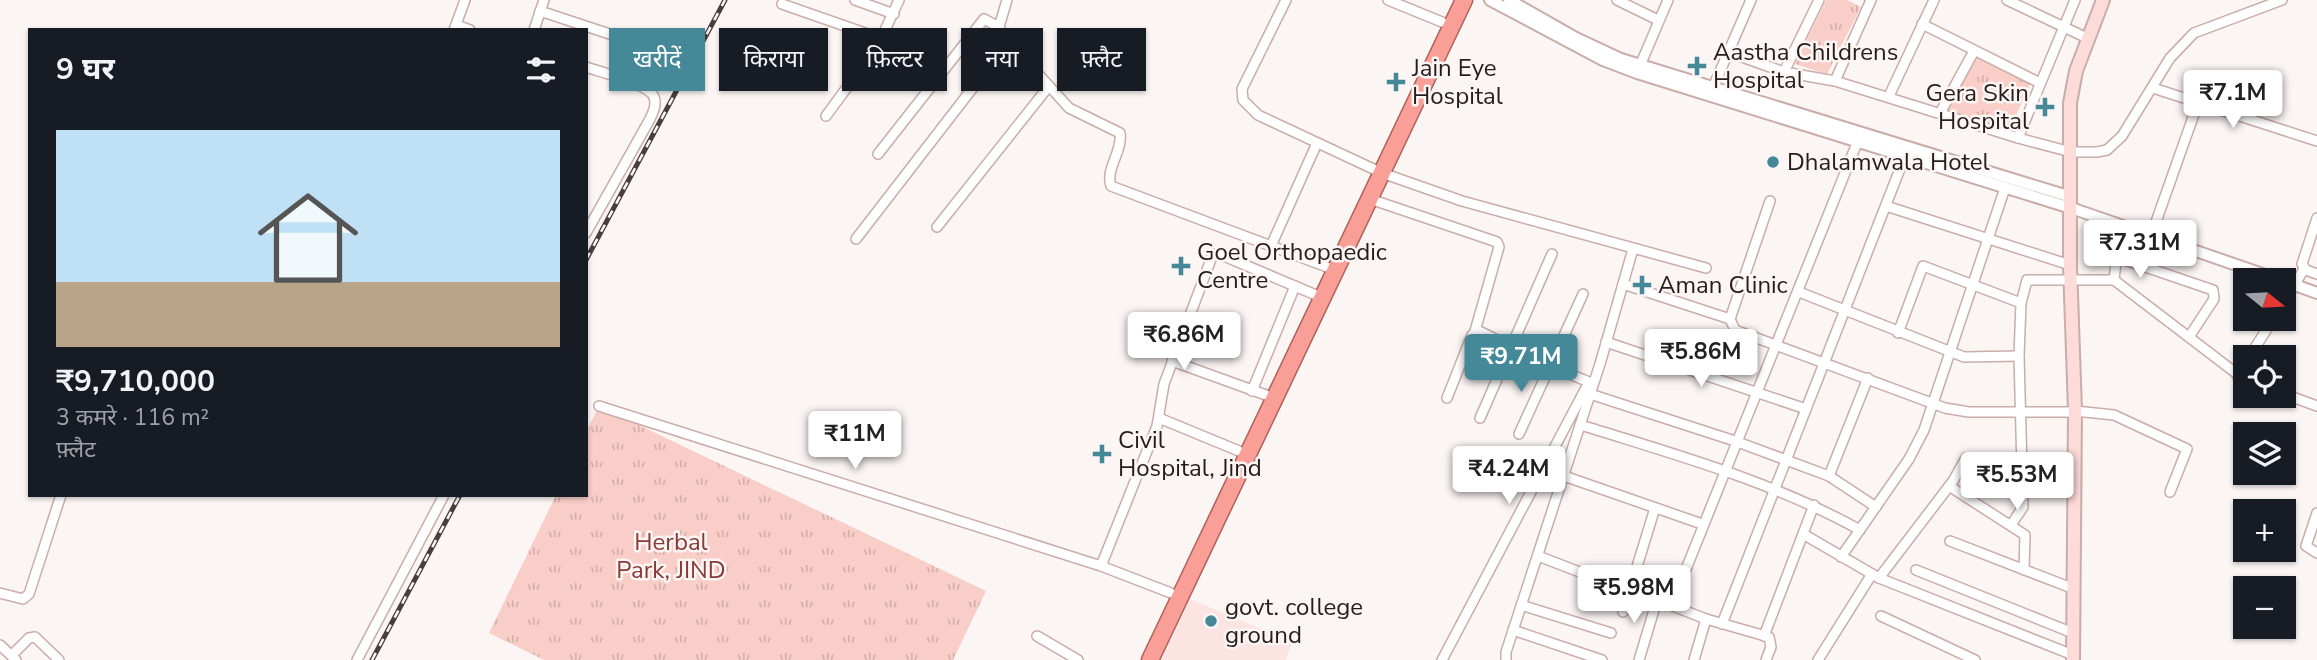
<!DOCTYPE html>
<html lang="hi">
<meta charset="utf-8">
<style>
body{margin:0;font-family:"Nunito Sans","Noto Sans Devanagari",sans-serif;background:#242831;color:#f1f3f6;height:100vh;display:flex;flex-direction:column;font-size:26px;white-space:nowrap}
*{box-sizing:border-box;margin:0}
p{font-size:23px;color:#9ea1a6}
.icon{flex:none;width:38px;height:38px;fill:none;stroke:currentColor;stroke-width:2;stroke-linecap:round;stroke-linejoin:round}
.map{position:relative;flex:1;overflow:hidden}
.sheet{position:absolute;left:28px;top:28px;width:560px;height:469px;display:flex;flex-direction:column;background:#171b24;border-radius:0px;box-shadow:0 2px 5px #0004}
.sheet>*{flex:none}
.banner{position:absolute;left:609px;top:28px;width:665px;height:63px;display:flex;gap:14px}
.needle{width:46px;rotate:108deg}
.fabs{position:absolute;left:2233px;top:268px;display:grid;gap:14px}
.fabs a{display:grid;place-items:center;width:63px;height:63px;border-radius:0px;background:#171b24;box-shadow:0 2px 5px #0004;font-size:35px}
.price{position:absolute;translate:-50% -60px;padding:0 16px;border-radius:7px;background:#fff;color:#222;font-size:23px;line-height:46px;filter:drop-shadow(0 2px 4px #0008)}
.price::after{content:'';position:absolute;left:50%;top:42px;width:21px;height:16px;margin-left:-10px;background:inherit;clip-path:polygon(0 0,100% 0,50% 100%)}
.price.on{background:#458898;color:#fff}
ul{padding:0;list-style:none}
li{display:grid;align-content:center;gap:14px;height:371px;padding:0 28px}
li+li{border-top:2px solid #363941}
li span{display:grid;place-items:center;height:217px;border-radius:0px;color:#555}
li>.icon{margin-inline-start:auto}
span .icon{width:126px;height:126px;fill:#fffc;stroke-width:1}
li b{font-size:30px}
h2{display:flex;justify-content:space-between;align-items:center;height:84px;padding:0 28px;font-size:30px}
.chip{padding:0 24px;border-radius:0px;background:#171b24;box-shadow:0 2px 5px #0004;font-size:24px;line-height:63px}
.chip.on{background:#458898;color:#fff}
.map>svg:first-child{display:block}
.built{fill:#fbe4e1}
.park{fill:url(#park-tufts)}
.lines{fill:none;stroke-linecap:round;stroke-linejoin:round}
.minor-casing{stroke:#c9ada9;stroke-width:12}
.tertiary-casing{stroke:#c9ada9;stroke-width:14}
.secondary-casing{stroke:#c9ada9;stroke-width:16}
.trunk-casing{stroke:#ae625b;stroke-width:19}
.minor{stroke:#fff;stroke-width:9}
.tertiary{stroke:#fff;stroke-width:10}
.secondary{stroke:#fddbd8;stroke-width:12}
.trunk{stroke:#fa9f97;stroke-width:16}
.rail-casing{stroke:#483e3d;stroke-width:5}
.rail{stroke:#fbf5f4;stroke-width:2.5;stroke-dasharray:8;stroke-linecap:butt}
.poi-dot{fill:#458898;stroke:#fbf5f4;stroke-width:2.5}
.labels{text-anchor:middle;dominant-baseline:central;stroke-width:5;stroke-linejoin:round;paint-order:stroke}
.poi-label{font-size:24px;fill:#261c1b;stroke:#fbf5f4;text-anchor:start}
.park-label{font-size:24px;fill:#893934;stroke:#fbf5f4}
</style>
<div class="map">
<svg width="2317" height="660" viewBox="0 0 2317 660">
<defs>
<pattern id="park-tufts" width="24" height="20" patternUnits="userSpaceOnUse" patternTransform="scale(1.75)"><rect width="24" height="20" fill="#f9cdc8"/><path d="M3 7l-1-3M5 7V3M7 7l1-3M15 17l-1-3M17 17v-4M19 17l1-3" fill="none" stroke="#d5afab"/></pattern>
</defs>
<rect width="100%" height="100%" fill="#fbf5f4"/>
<path class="built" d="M1190,599L1292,642L1286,660H1161Z"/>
<g class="park">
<path d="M1826,0H1847L1861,7L1827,74L1795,64Z"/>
<path d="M1974,56L2031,82L2009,131L1948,112Z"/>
<path d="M599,406L986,591L953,660H544L489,633L556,495H586V432Z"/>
</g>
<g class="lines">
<g class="minor-casing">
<g id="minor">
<path d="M855,0L894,14"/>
<path d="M1007,0L999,27L1003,35L1069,108L1120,133C1123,151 1105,169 1111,186L1327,267"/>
<path d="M1286,0L1242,89L1243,100L1258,115L1382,173L1462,201L1706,268"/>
<path d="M1388,0L1442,22"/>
<path d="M1617,0L1658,20"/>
<path d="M2007,0L2087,38"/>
<path d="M782,4L882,39"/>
<path d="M540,11L652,48"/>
<path d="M1922,24L2038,82"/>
<path d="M456,25L470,30"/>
<path d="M454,30L465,0"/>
<path d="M534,30L544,0"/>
<path d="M1728,52L1784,72L1835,81L2018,138L2071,152H2097L2107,150L2122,136L2170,58L2194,33L2282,0"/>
<path d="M586,67C600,72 649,84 654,97C657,105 653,112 650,119L586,233"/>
<path d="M1639,68L1668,0"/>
<path d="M1784,72L1819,0"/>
<path d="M1835,81L1871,0"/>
<path d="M2153,88L2317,141"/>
<path d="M1711,92L1751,0"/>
<path d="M1889,96L1934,0"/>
<path d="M1940,113L1974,51"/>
<path d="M826,116L878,45L899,0"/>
<path d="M2018,138L2075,0"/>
<path d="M878,154L984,19L999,27"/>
<path d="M1370,199L1497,242L1499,247L1475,331"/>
<path d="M1770,201L1730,319L1735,330L1945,408L1969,412H2069"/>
<path d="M1886,206L2070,265"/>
<path d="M2317,218L2302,264L2306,270L2317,274"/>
<path d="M937,227L1049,86"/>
<path d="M2151,236L2198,103"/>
<path d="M856,239L1009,41"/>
<path d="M1271,246L1317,143"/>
<path d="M2116,257L2213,290L2214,299L2189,337"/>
<path d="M2114,280L2120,225"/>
<path d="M1623,284L1730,319"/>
<path d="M1799,292L1964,357L2019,356"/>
<path d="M2284,303L2304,269"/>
<path d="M1898,333L1923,266L2021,303"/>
<path d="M1606,342L1806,409"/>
<path d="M2249,357L2274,318"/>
<path d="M1172,361L1266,395"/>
<path d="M2237,375L2245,362"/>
<path d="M1252,391L1295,286"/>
<path d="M1590,394L1735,441L1829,476L1876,507"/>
<path d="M2284,394L2317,406"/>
<path d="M1447,398L1472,335L1479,331L1550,366L1589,382"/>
<path d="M599,406L1101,566L1171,593"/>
<path d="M2075,411L2114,415L2187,449L2170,492"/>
<path d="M1159,418L1239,451"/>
<path d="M1480,418L1552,254"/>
<path d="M1581,425C1676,455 1772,481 1860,530"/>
<path d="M1519,434L1583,294"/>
<path d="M1564,476L1702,524"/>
<path d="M1829,476L1868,378"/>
<path d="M1949,486L2025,535L2024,570"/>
<path d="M2317,513L2306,546L2317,553"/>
<path d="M2011,525L2023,507L2019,356L2021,303L2027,280H2114L2245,380"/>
<path d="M1803,534L1879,578L2073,655"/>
<path d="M1950,541L2069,587"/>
<path d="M1538,556L1603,581"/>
<path d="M1841,557L1909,459L1924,430L2005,188"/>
<path d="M1101,566L1157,426L1164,384L1213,254L1224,256L1323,298"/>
<path d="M1916,570L2068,631"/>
<path d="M1879,578L1953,481L1966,458L2069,459"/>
<path d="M1629,589L1706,619L1769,637L1771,647L1766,660"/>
<path d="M0,593L23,599L29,594L61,495"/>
<path d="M1672,604L1859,138"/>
<path d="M1521,605L1611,633"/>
<path d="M1623,612L1655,508"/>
<path d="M1881,616L1975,660"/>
<path d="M1722,624L1905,156"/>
<path d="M1513,630L1602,660"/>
<path d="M1037,636L1078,660"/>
<path d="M1764,636L1814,505"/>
<path d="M0,645L16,660"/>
<path d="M12,655L29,638L35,637L59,660"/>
<path d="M357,660L444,495"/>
<path d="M1442,660L1588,384"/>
<path d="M1506,660V652L1600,364L1633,249"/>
<path d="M1639,660L1657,600"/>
<path d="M1694,660L1706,619"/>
<path d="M1818,660L1872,574"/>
</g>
</g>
<g class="tertiary-casing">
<g id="tertiary">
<path d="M1490,0L1603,60L1637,73L2071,208L2280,280"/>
<path d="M1509,0L1576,38L1621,59L2071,197"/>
<path d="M2284,281L2317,293"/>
</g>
</g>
<g class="secondary-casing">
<path id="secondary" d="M2073,660L2075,411L2070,265V103L2076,71L2103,0"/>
</g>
<g class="trunk-casing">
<path id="trunk" d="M1150,660L1464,0"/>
</g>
<use href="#minor" class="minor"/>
<use href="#tertiary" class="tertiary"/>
<use href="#secondary" class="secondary"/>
<use href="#trunk" class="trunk"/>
<g class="rail-casing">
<g id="rail">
<path d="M586,260L725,0"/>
<path d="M372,660L460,495"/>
</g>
</g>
<use href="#rail" class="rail"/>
</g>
<g class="poi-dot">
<path d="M1693.5 55.5h7v7h7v7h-7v7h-7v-7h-7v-7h7z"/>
<path d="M1392.5 71.5h7v7h7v7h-7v7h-7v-7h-7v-7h7z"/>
<path d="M2041.5 96.5h7v7h7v7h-7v7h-7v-7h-7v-7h7z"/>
<circle cx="1773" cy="162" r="7"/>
<path d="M1177.5 255.5h7v7h7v7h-7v7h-7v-7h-7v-7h7z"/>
<path d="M1638.5 274.5h7v7h7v7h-7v7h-7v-7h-7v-7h7z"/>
<path d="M1098.5 443.5h7v7h7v7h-7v7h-7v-7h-7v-7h7z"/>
<circle cx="1211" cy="621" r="7"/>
</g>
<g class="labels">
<g class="poi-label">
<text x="1713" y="52">Aastha Childrens<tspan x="1713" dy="28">Hospital</tspan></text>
<text x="1412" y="68">Jain Eye<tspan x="1412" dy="28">Hospital</tspan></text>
<text x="2029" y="93" text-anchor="end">Gera Skin<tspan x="2029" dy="28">Hospital</tspan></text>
<text x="1787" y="162">Dhalamwala Hotel</text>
<text x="1197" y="252">Goel Orthopaedic<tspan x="1197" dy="28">Centre</tspan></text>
<text x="1658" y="285">Aman Clinic</text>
<text x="1118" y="440">Civil<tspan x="1118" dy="28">Hospital, Jind</tspan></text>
<text x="1225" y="607">govt. college<tspan x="1225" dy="28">ground</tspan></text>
</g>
<g class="park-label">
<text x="671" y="542">Herbal<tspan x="671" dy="28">Park, JIND</tspan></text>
</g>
</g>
</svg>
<div class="fabs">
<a><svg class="needle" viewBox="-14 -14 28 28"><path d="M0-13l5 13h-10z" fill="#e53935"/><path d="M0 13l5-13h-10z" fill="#9ea1a6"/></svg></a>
<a><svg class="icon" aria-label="locate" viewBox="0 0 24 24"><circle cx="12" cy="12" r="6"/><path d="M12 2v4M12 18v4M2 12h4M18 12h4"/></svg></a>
<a><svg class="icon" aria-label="layers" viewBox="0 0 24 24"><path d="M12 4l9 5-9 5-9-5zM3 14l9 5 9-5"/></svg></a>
<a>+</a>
<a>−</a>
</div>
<b class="price" style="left:2233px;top:130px">₹7.1M</b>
<b class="price" style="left:2140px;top:280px">₹7.31M</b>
<b class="price" style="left:1184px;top:372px">₹6.86M</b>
<b class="price" style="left:1701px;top:389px">₹5.86M</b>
<b class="price on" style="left:1521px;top:394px">₹9.71M</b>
<b class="price" style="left:855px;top:471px">₹11M</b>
<b class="price" style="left:1509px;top:506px">₹4.24M</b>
<b class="price" style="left:2017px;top:512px">₹5.53M</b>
<b class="price" style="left:1634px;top:625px">₹5.98M</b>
<div class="banner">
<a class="chip on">खरीदें</a>
<a class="chip">किराया</a>
<a class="chip">फ़िल्टर</a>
<a class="chip">नया</a>
<a class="chip">फ़्लैट</a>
</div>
<section class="sheet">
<h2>9 घर<svg class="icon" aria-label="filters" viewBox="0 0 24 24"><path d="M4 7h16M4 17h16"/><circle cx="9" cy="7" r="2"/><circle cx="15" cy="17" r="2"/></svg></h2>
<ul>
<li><span style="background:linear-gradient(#bfe0f5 70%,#b9a48a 0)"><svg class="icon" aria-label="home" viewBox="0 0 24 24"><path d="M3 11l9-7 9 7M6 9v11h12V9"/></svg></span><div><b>₹9,710,000</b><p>3 कमरे · 116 m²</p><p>फ़्लैट</p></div></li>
</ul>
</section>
</div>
